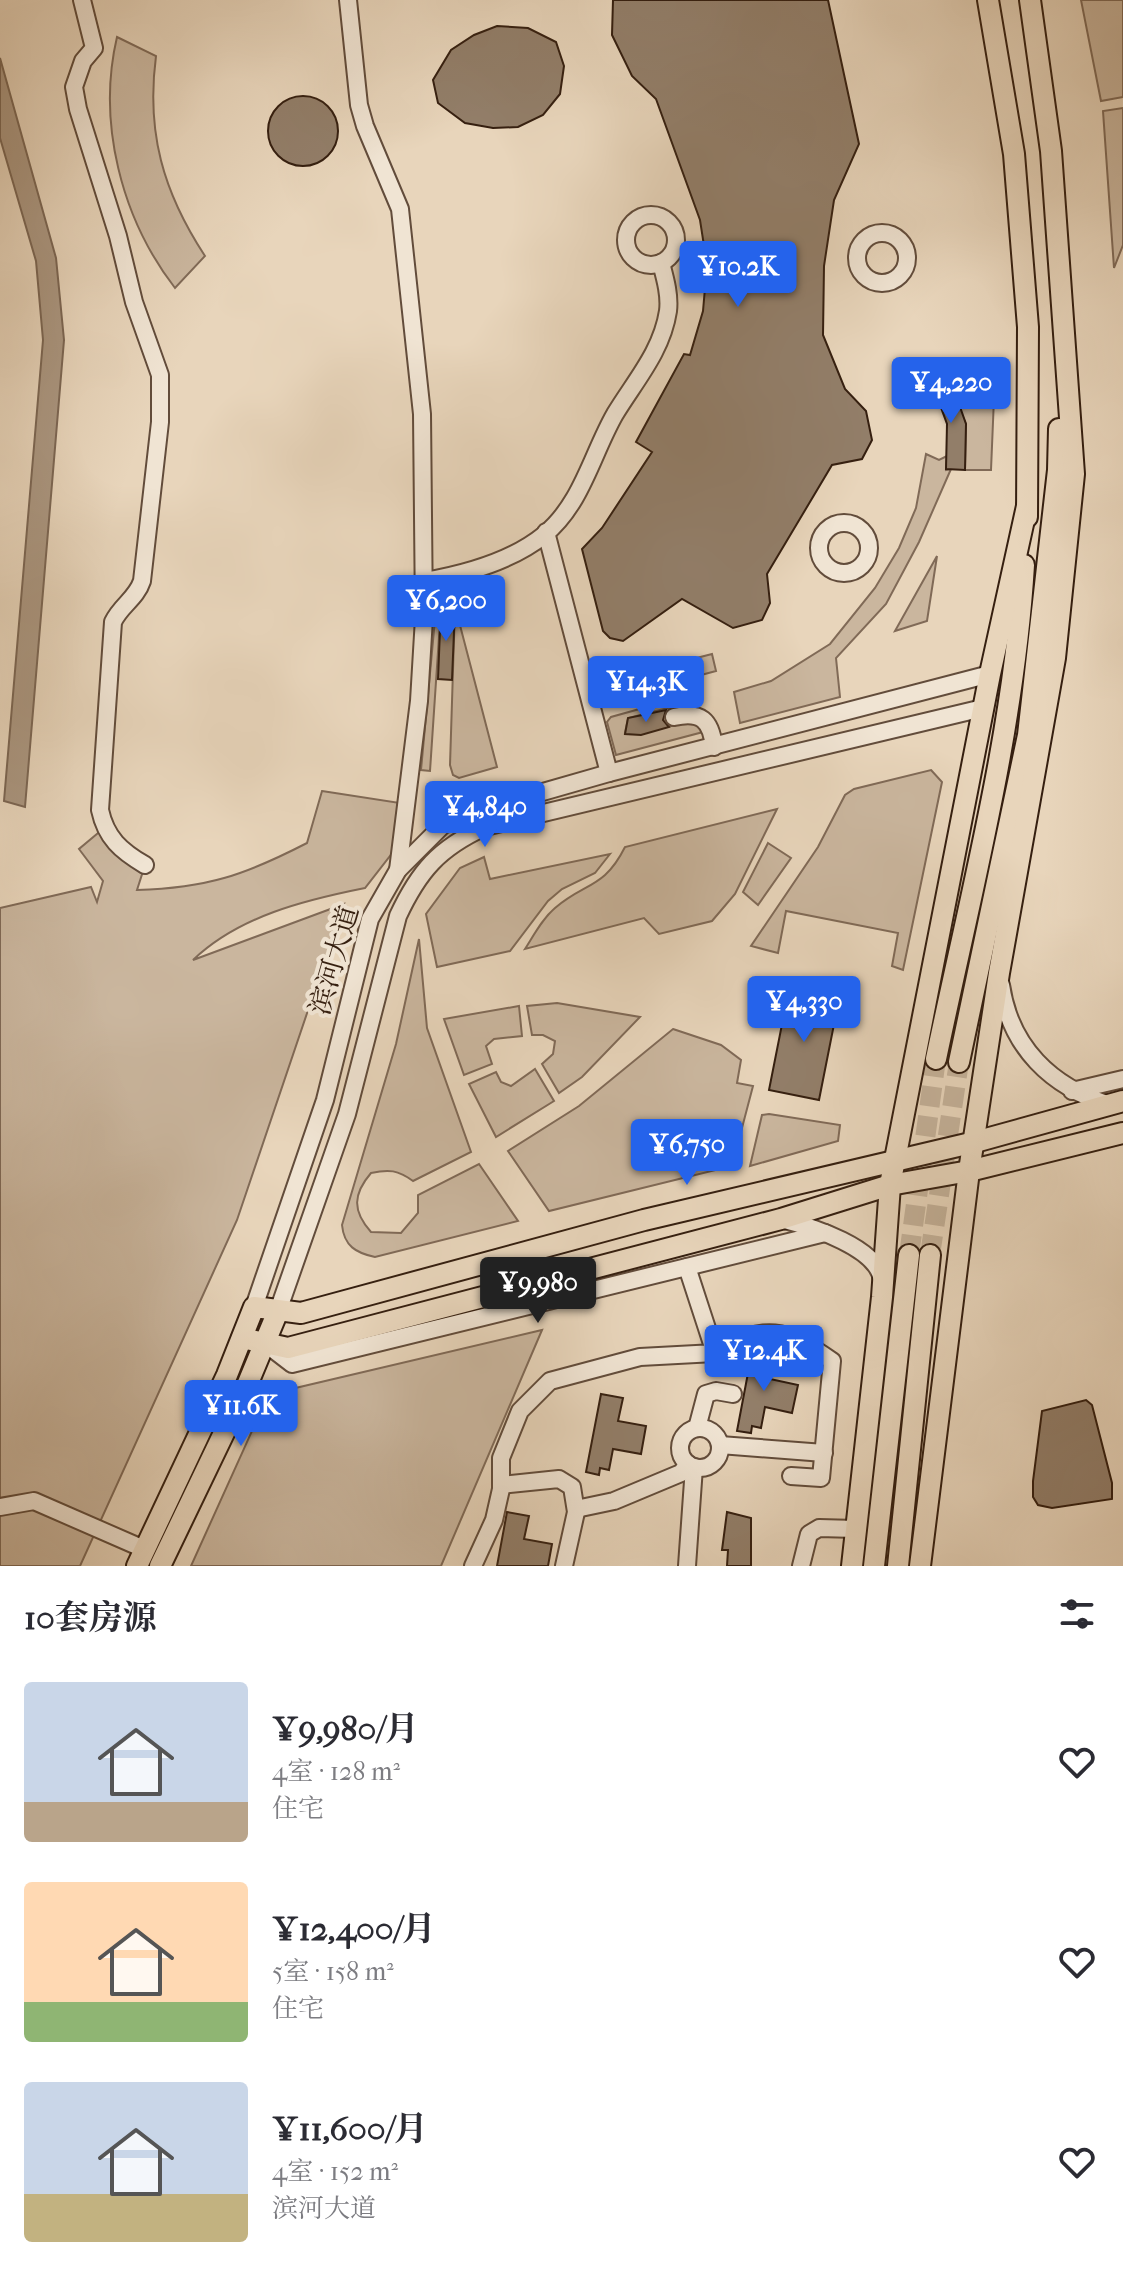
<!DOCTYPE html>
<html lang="zh">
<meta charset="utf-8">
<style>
body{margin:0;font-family:"IM FELL French Canon","Noto Serif SC",serif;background:#f2f2f3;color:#2b2b33;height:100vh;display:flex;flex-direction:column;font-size:30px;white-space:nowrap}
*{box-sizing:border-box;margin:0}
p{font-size:26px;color:#7c7c81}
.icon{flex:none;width:44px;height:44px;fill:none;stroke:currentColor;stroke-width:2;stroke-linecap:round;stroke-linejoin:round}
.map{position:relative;height:1566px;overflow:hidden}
.side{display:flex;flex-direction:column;background:#fff;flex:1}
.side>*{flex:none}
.price{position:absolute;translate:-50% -68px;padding:0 18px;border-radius:8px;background:#2563eb;color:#fff;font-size:26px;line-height:52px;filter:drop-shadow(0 2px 4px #0008)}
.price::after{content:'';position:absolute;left:50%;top:48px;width:24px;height:18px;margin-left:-12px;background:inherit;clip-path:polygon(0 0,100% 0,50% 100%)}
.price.on{background:#222;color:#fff}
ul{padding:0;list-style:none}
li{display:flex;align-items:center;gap:24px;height:200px;padding:0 24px}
li span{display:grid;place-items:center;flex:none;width:224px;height:160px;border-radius:8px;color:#555}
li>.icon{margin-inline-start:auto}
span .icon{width:96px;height:96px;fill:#fffc;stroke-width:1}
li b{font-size:34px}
h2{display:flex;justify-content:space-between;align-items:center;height:96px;padding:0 24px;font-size:34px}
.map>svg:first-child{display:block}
.green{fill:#cab69e;stroke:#806a57;stroke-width:2}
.water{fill:#ab9781;stroke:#7c6754;stroke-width:2}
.building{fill:#927e69;stroke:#351f10;stroke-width:2}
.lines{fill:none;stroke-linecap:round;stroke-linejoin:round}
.major-tunnel{stroke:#c4b199;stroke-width:20;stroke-dasharray:20 10;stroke-linecap:butt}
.minor-casing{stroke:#624c3b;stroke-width:20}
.major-casing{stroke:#351f10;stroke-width:24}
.minor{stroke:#f0e4d3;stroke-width:16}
.major{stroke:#e8d5bb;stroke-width:20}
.labels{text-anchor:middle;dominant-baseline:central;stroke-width:8;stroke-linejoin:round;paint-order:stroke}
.street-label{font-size:28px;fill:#351f10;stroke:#f0e4d3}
</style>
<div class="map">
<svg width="1123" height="1566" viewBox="0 0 1123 1566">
<rect width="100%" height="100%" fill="#e8d5bb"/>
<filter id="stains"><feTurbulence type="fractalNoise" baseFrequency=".0025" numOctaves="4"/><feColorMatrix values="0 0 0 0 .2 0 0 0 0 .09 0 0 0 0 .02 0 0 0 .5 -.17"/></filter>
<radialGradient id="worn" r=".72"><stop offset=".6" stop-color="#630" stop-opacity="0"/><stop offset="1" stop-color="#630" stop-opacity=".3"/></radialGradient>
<g class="green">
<path d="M1081,0H1123V97L1101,101Z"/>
<path d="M117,37L156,56C146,132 163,192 205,256L175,288C121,218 97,122 117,37Z"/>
<path d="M1123,108V245L1114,268L1103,111Z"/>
<path d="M994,398L991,470H965L966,424L955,399Z"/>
<path d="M926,454L939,460L947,456L946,470L951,469L919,542L886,604L836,658L840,697L740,723L734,692L771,681L830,644L875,588L899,548L916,508Z"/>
<path d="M937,556L927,621L895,631Z"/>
<path d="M450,587L497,767L459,778L453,775L450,765L455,607H441L430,771L421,770L437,598Z"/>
<path d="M712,654L716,671L604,701L599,683Z"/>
<path d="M686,696L692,702L628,718L625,733C651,738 676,717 700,726L703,732L616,755L607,722L611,717Z"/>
<path d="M931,770L942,782L903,970L892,966L898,933L786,911L778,953L751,946L818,847L845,795L854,789Z"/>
<path d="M322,791L400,803L393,852L365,888C305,900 239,916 193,960L344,904L237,1220L80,1566H0V908L91,887L97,902L103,881L79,849L104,828L145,865L137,890C207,888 245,875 307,843Z"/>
<path d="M777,809L735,894L712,921L659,934L644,918L525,949C534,935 542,919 555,908C585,882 604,889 625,847Z"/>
<path d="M768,843L791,858L758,905L743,892Z"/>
<path d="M610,854L595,873L562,889L548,901L510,951L437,967L426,914L460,868L484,857L490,879Z"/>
<path d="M419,939L427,1028L471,1152L413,1181C398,1170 389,1169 371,1173C353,1194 352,1211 371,1232L401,1233L418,1213V1195L479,1164L518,1221L375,1257C356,1253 344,1246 342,1225L396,1044Z"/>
<path d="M557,1003L640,1017L582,1077L559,1093L542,1064L553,1054L555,1041L543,1035H532L527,1006Z"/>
<path d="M519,1006L522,1036L494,1039L486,1046L492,1064L464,1075L444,1019Z"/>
<path d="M673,1029L721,1045L741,1060L737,1083L753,1086L732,1166L549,1211L508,1151L579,1106Z"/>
<path d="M535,1069L554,1101L496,1137L469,1084L496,1072L501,1082L511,1086Z"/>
<path d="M769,1114L840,1125L838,1141L750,1166L762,1115Z"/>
<path d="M542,1330L441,1566H191L266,1400L287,1390Z"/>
</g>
<path class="water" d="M0,58L56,258L64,340L25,807L4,801L43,340L36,261L0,138Z"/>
<g class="building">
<path d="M613,0H828L859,144L834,200L824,266L823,335L845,389L866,411L872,440L862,459L832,465L767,574L770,603L762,620L733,628L682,599L623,641L610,638L603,631L582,549L602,528L652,452L636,442L684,354L690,355L703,311L707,265L700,220L656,99L632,76L612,35Z"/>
<path d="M497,26L528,28L556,42L564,66L560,94L543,115L518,127L493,128L465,123L438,103L433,80L451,50L474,35Z"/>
<circle cx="303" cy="131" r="35"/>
<path d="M931,379L951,393L960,407L966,424L965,470L946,469L947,424L940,405L924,394Z"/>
<path d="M441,606L455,607L452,680L438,679Z"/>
<path d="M666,710L663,720L669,727L641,735L625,734L628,718Z"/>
<path d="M789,989L839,999L819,1100L769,1090Z"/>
<path d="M752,1352L774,1356L770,1379L798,1385L792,1413L765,1407L761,1428L752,1426L751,1433L737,1431Z"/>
<path d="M601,1394L623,1398L618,1421L646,1426L641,1454L613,1449L609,1470L600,1468L599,1475L586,1472Z"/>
<path d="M1086,1400L1092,1405L1112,1483V1499L1052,1508L1038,1505L1033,1497V1481L1042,1411Z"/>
<path d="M507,1512L529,1516L524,1539L552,1544L548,1566H497Z"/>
<path d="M727,1512L751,1518V1566H727L728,1550H722Z"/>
</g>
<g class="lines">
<g class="major-tunnel">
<path d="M909,1255L936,1059"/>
<path d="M930,1255L959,1062"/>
</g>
<g class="minor-casing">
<g id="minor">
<path d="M82,0L94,48L83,61L74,87L78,109L118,236L134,302L160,375V422L142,581C136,599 121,605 113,622L100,810C106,838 121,851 145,865"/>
<path d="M348,0L359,105L365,126L400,209L422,414L424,618L419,701L398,870"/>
<circle cx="651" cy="240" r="25"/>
<circle cx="882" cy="258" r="25"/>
<circle cx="844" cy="548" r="25"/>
<path d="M546,532L609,773"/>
<path d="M425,581C465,574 512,561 544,535C582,504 592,454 615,414C635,381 662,351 668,311C670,295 665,278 661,263"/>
<path d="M674,717C701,711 711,720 714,747"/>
<path d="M1001,985C1010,1047 1051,1087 1110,1105"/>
<path d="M1072,1091L1123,1079"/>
<path d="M781,1219C809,1226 882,1248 882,1283"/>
<path d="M254,1307L325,1100L370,919L398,870L443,825L473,812L609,773L990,674"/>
<path d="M278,1311L347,1114L398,916C419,871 439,848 485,827L983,708"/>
<path d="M266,1344L292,1364L825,1233"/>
<path d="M715,1353C764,1323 786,1328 832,1361L821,1478L791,1476"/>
<circle cx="700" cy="1448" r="20"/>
<path d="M697,1428L706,1394L716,1391L733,1394"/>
<path d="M720,1445L824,1453"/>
<path d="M501,1485L559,1479L572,1487L576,1512L564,1566"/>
<path d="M0,1507L34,1501L144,1549"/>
<path d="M576,1509L614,1501L681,1473L688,1464"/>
<path d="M473,1566L494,1520L501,1489V1458L520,1411L550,1381L640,1357L715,1353L687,1267"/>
<path d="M687,1566L694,1467"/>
<path d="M801,1566L809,1534L819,1528L856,1529"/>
</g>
</g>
<g class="major-casing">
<g id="major">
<path d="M988,0L1014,154L1028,327L1027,517"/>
<path d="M936,1059C970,896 1014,732 1024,565"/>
<path d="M959,1062L1028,735L1058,470L1059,429"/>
<path d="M242,1338L288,1348L781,1219L890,1185L969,1171L1123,1133"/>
<path d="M137,1566L227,1375L254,1307L301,1313L644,1220L975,1142L1123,1101"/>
<path d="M160,1566L248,1383L278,1311"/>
<path d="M852,1566L882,1297L890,1185L990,674L1027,506"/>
<path d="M874,1566L909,1255"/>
<path d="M898,1566L930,1255"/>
<path d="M920,1566L969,1171L999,973L1055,658L1074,474L1051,151L1030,0"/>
</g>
</g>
<use href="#minor" class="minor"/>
<use href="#major" class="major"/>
</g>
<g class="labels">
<g class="street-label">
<text transform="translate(334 960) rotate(-74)">滨河大道</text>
</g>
</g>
<rect width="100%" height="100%" filter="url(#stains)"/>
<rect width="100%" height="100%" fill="url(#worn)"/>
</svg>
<b class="price" style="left:738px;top:309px">¥10.2K</b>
<b class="price" style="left:951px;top:425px">¥4,220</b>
<b class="price" style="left:446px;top:643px">¥6,200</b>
<b class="price" style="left:646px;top:724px">¥14.3K</b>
<b class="price" style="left:485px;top:849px">¥4,840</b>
<b class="price" style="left:804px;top:1044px">¥4,330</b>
<b class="price" style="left:687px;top:1187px">¥6,750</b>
<b class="price on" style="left:538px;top:1325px">¥9,980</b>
<b class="price" style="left:764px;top:1393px">¥12.4K</b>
<b class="price" style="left:241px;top:1448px">¥11.6K</b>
</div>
<section class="side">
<h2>10套房源<svg class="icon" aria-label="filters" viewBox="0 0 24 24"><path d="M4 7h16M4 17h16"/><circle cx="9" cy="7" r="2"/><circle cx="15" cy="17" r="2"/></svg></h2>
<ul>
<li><span style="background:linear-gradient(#c9d6e8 75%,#b9a48a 0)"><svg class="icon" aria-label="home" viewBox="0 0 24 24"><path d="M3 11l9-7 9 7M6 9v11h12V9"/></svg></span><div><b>¥9,980/月</b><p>4室 · 128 m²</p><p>住宅</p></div><svg class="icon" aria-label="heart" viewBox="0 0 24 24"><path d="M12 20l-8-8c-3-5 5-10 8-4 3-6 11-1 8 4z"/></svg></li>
<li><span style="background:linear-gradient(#ffd9b3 75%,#8fb573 0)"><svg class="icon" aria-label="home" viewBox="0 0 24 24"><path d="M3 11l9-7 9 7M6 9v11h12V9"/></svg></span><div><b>¥12,400/月</b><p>5室 · 158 m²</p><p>住宅</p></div><svg class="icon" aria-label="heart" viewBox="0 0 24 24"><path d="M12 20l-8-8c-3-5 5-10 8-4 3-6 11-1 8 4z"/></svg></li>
<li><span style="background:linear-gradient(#c9d6e8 70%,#c2b280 0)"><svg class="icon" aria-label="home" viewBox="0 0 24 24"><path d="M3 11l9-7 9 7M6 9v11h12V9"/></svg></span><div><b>¥11,600/月</b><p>4室 · 152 m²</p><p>滨河大道</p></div><svg class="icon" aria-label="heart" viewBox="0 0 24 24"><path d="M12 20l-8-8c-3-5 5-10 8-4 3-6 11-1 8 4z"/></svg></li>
</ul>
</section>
